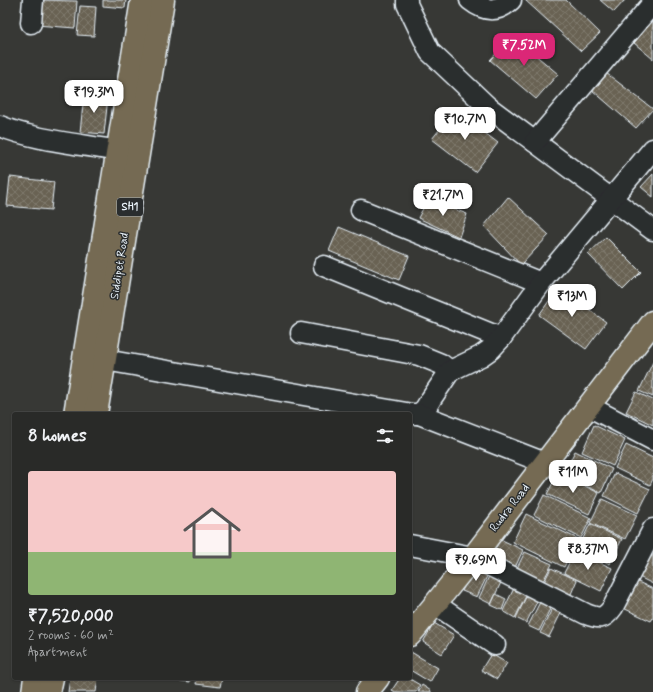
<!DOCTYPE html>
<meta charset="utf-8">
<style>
body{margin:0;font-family:Mynerve,sans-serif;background:#353634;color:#f1f3f6;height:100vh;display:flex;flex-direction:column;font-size:15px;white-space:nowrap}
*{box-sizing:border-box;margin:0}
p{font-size:13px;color:#a5a7a8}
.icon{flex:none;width:22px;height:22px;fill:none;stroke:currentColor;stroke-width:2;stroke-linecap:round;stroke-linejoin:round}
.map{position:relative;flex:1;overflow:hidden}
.side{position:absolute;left:12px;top:412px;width:400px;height:268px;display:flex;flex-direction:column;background:#292a28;border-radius:4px;box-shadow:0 1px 3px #0004,0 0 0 1px #454645}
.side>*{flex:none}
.price{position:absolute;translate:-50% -34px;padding:0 9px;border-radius:8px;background:#fff;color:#222;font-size:13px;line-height:26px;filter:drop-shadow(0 1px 2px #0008)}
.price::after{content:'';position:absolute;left:50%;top:24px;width:12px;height:9px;margin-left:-6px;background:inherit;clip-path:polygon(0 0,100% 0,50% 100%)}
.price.current{background:#db2777;color:#fff}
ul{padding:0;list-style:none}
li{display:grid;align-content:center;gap:8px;height:212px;padding:0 16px}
li span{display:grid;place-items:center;height:124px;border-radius:4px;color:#555}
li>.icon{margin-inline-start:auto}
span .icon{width:72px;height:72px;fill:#fffc;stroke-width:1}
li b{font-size:17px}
h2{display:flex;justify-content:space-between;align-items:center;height:48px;padding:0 16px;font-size:17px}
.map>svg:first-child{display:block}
.building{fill:url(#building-cross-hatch);stroke:#e8f1f8}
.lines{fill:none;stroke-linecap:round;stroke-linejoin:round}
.minor-casing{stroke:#e8f1f8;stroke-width:23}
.major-casing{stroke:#e8f1f8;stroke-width:25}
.minor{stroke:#2a2d2e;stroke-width:20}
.major{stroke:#746b52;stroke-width:22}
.labels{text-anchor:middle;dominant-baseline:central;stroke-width:3;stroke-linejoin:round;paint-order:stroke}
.shield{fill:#2a2d2e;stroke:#afb6bb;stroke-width:1}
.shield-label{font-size:11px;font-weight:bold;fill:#e8f1f8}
.street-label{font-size:12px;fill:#e8f1f8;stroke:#2a2d2e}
</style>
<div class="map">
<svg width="653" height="692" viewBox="0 0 653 692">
<defs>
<pattern id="building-cross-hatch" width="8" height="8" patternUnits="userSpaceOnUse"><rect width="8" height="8" fill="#696252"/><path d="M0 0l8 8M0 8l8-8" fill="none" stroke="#7e796c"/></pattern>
</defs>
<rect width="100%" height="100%" fill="#373835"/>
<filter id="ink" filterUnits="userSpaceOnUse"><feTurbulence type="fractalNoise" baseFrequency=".025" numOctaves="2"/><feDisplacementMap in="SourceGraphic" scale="8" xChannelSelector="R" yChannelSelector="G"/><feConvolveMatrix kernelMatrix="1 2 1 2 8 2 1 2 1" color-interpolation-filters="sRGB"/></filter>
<g filter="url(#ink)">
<g class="building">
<path d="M38,0L77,1L75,28L36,25Z"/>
<path d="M103,0H126L125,8L103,6Z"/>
<path d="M525,0H566L600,33L581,51Z"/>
<path d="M600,0H625L614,12Z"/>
<path d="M80,6L96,7L94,36L77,35Z"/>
<path d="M653,21V59L634,43Z"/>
<path d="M513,36L558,74L536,99L490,60Z"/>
<path d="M606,73L653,109L636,128L592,90Z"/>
<path d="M84,95L108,97L104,134L80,132Z"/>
<path d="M455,110L498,143L475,172L432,139Z"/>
<path d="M653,174V197L641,187Z"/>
<path d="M10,177L54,182L51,210L7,206Z"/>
<path d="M508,197L549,235L521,265L484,226Z"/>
<path d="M428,199L467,214L459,237L418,218Z"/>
<path d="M339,227L409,256L399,280L329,251Z"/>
<path d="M606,237L641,272L623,290L588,254Z"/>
<path d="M559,287L606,322L586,349L539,315Z"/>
<path d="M653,362V397L639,391Z"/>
<path d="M636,392L653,400V425L626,412Z"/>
<path d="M594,425L625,440L613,466L582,452Z"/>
<path d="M626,445L653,458V479L650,485L615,468Z"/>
<path d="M575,451L612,469L601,493L563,475Z"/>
<path d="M558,473L599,493L589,514L547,494Z"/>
<path d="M615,473L650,489L638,513L604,496Z"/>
<path d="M544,495L591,518L581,538L534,515Z"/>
<path d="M602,499L637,515L625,539L590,523Z"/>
<path d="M526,514L578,539L564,567L513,542Z"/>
<path d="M590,524L622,539L610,564L578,549Z"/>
<path d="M500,539L523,550L513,572L489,561Z"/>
<path d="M575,551L612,568L601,591L564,573Z"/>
<path d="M525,552L552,564L540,587L514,574Z"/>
<path d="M650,553L653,555V584L639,577Z"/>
<path d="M475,566L489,572L477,597L462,591Z"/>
<path d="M551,568L577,580L568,601L541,588Z"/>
<path d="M491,572L503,578L491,604L479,598Z"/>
<path d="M636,581L653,589V618L651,621L623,608Z"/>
<path d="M515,586L528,592L515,618L503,611Z"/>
<path d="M528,593L539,598L526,623L516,618Z"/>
<path d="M496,594L506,599L502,610L491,605Z"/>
<path d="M541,600L552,605L539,631L528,626Z"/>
<path d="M553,607L562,611L549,637L540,633Z"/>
<path d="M434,623L454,635L442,654L423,642Z"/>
<path d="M411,652L438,668L430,682L410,670Z"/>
<path d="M491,654L507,663L497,679L481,670Z"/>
<path d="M70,678H98L96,692H68Z"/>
<path d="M159,678H190V682Z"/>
<path d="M197,678H222L220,687L196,684Z"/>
<path d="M400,678H408L420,685L416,692H395L392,690Z"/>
<path d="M422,685L431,691V692H418Z"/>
</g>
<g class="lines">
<g class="minor-casing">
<g id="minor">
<path d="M407,0V4L430,52L488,107L653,230"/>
<path d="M470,0C485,12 497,13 511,0"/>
<path d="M31,23L33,0"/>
<path d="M0,126C33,140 81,144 118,151"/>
<path d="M535,142L653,3"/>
<path d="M361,210L541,283"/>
<path d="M324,266L501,338"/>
<path d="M301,333L419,355L441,364L450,371"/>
<path d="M105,360L412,414H419L425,409L431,399L450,371L481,356L491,349L501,338L541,283L653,149"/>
<path d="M588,406L653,440"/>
<path d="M419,414L545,463"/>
<path d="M410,545L473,557L586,614C599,619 604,620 613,607L653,529"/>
<path d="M435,604L495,645"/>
</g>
</g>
<g class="major-casing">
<g id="major">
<path d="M75,414L142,0"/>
<path d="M96,414L163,0"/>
<path d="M410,635L473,557L653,322"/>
<path d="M33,692L35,678"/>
<path d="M49,692L52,678"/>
<path d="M367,692L378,678"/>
</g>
</g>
<use href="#minor" class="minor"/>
<use href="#major" class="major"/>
</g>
</g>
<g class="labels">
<rect class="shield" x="117" y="198" width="26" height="18" rx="3"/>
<g class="shield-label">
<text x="130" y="207">SH1</text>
</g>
<g class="street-label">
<text transform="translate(120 266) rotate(-81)">Siddipet Road</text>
<text transform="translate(510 508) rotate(-52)">Rudra Road</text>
</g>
</g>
</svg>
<b class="price current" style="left:524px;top:67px">₹7.52M</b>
<b class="price" style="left:94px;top:114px">₹19.3M</b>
<b class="price" style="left:465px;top:141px">₹10.7M</b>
<b class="price" style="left:443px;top:217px">₹21.7M</b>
<b class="price" style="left:572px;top:318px">₹13M</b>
<b class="price" style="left:573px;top:494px">₹11M</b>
<b class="price" style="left:588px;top:571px">₹8.37M</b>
<b class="price" style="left:476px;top:582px">₹9.69M</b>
<section class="side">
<h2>8 homes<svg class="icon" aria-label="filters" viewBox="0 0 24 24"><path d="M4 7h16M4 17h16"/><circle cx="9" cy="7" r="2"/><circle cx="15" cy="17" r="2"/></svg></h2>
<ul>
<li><span style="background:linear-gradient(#f6c9c9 65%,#8fb573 0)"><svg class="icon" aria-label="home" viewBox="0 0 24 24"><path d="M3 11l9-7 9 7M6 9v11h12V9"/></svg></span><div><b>₹7,520,000</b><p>2 rooms · 60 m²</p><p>Apartment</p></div></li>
</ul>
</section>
</div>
